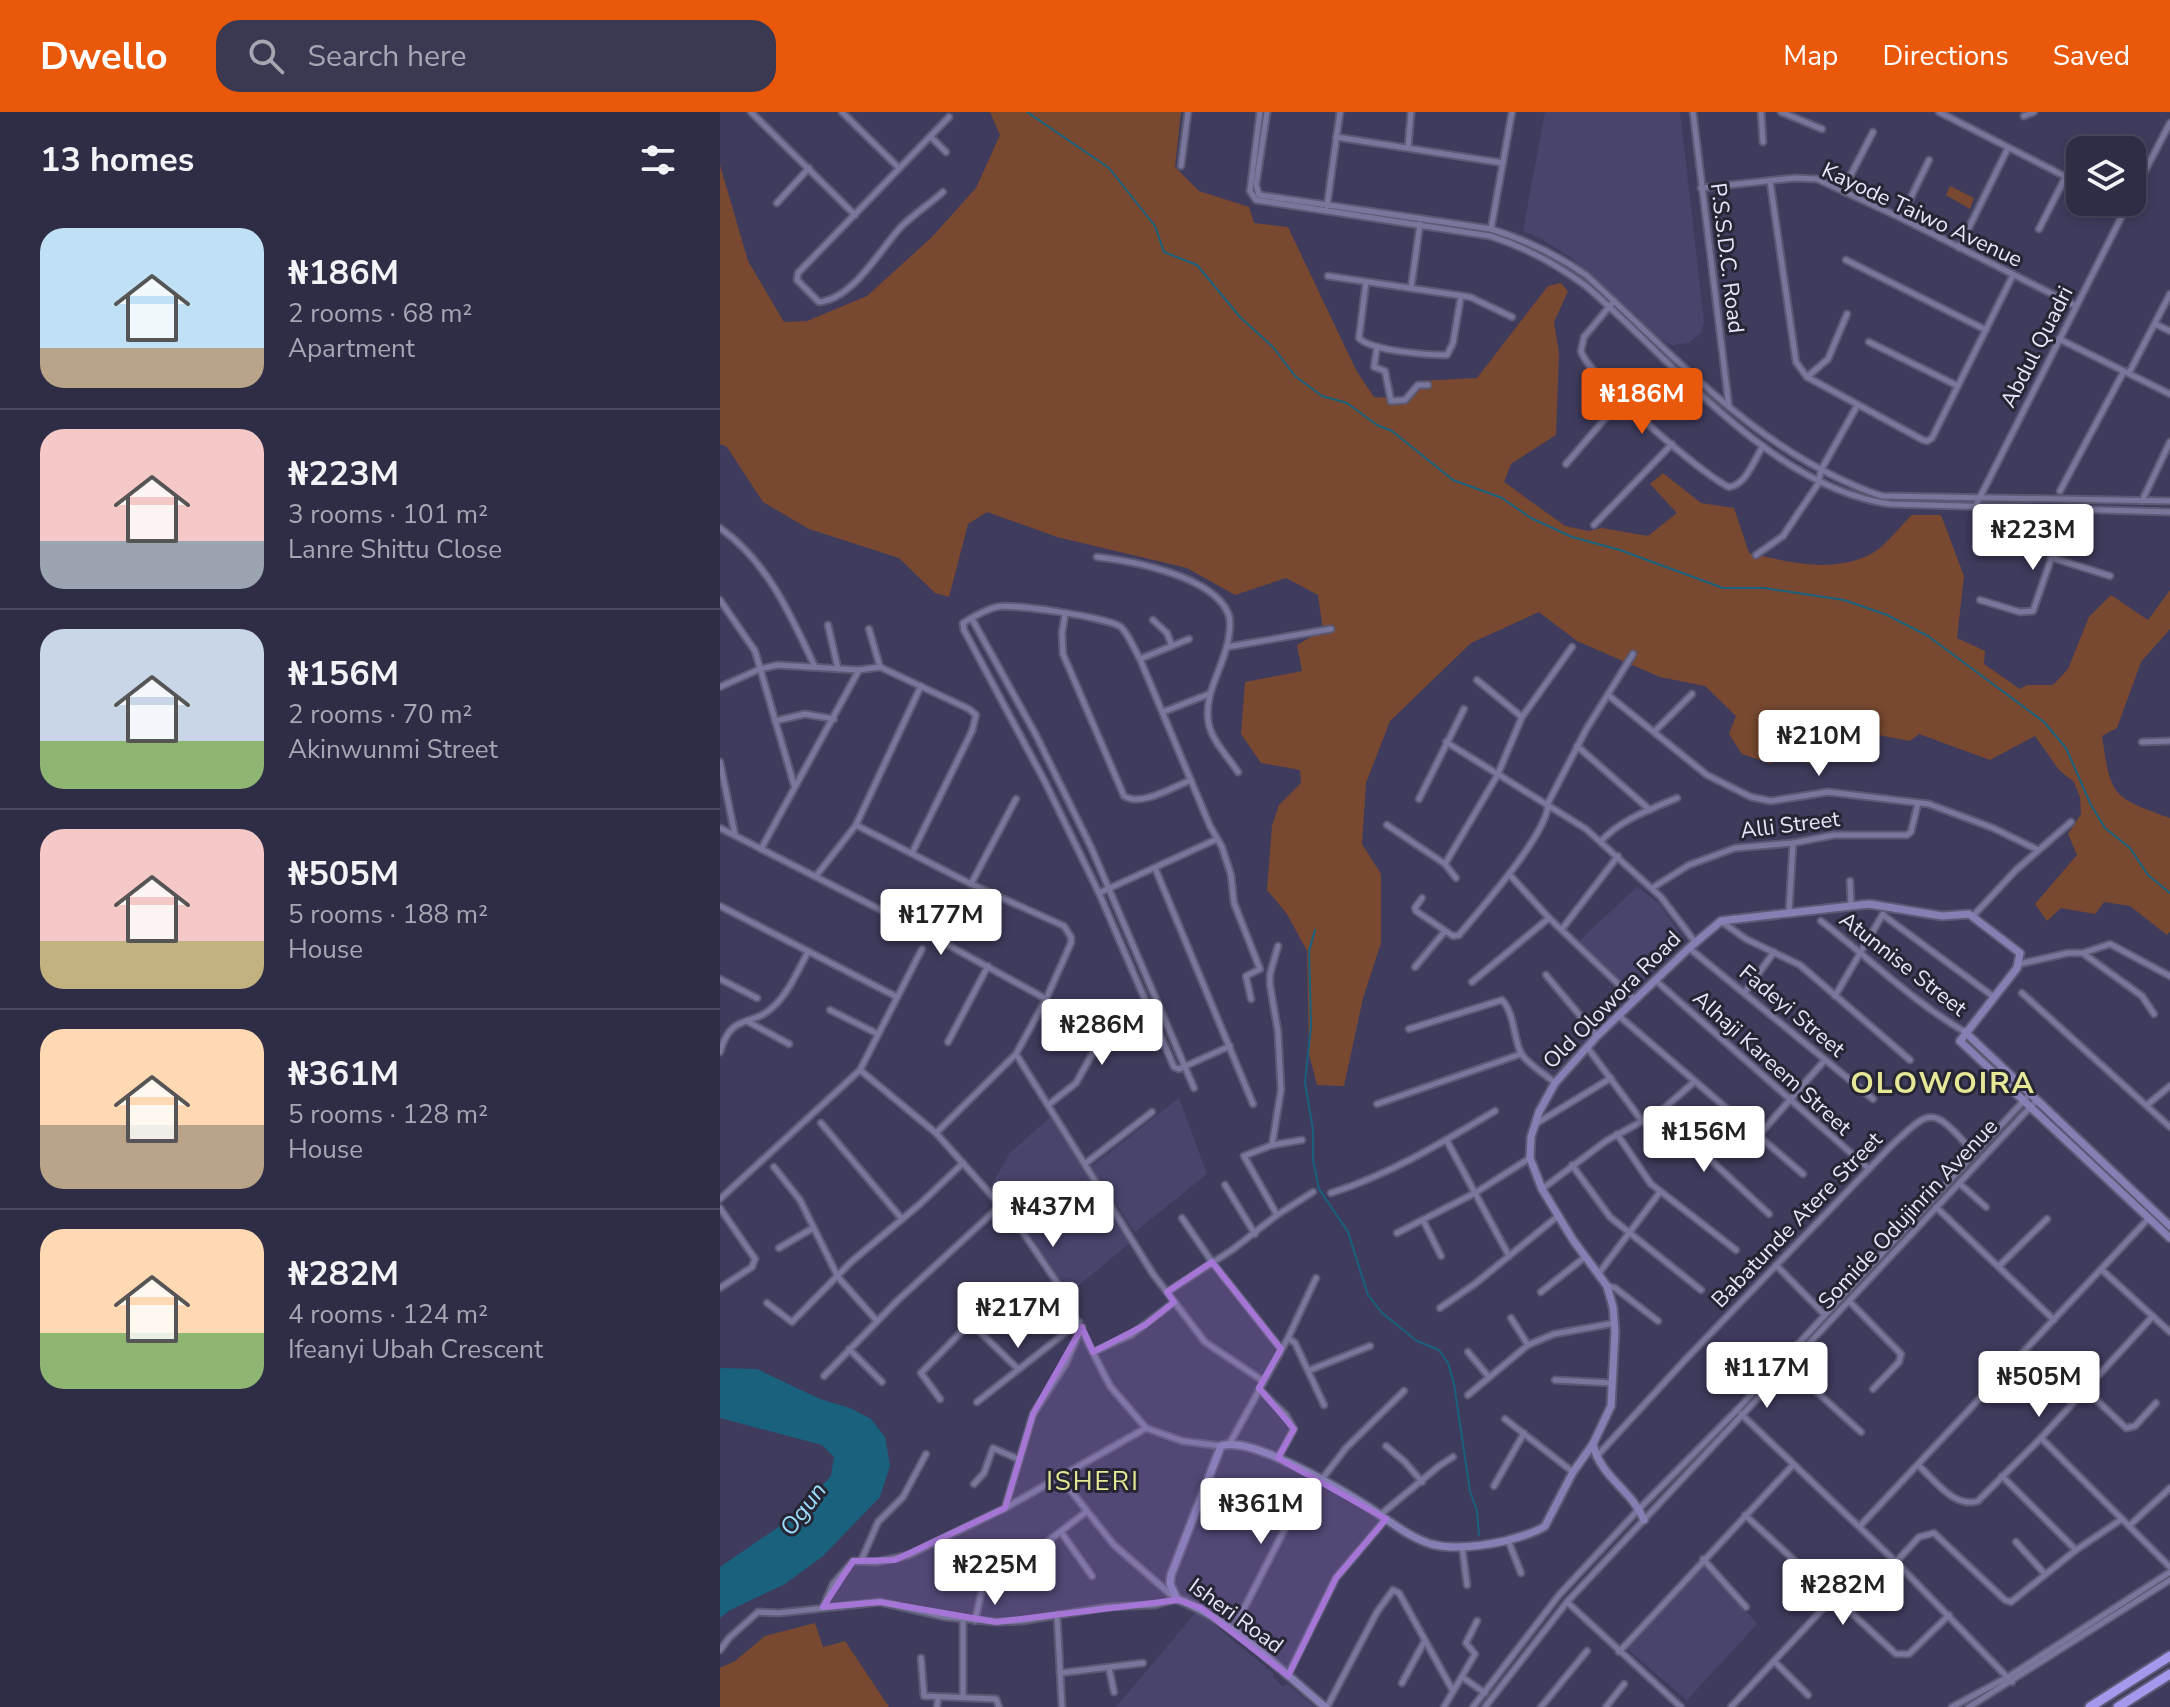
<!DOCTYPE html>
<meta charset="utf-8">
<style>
body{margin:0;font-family:"Nunito Sans",sans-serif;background:#3b3851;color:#f1f3f6;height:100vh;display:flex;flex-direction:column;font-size:30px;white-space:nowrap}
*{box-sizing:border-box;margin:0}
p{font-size:26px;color:#a7a7b3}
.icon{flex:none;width:44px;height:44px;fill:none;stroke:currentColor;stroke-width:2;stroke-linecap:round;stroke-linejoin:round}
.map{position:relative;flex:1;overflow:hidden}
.panel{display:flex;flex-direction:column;background:#2f2c46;width:720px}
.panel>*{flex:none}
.fabs{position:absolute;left:1346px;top:24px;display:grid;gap:16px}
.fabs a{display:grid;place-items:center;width:80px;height:80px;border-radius:16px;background:#2f2c46;box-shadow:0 4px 12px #0003,0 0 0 2px #4a485f;font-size:40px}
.price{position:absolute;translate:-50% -68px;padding:0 18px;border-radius:8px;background:#fff;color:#222;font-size:26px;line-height:52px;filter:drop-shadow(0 2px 4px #0008)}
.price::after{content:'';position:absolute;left:50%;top:48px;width:24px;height:18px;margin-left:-12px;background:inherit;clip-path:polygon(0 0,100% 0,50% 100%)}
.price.current{background:#ea580c;color:#fff}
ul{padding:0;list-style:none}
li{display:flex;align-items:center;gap:24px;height:200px;padding:0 40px}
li+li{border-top:2px solid #4a485f}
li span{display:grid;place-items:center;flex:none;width:224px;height:160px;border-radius:24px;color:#555}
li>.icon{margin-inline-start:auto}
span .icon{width:96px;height:96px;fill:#fffc;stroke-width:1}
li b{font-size:34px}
h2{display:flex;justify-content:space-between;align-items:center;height:96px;padding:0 40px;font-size:34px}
header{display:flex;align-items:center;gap:48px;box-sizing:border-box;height:112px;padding:0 40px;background:#ea580c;color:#fff}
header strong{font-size:38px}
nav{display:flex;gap:44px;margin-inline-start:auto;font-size:28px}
.search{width:560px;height:72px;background:#3b3851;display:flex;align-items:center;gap:20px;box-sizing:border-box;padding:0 28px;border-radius:24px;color:#a7a7b3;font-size:30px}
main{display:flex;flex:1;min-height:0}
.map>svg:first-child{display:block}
.built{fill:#48446c}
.green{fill:#784930}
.water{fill:#19617c}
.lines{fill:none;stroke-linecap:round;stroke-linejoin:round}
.stream{stroke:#19617c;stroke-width:2}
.street-casing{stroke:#5c5975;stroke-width:9}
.secondary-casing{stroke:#5c5975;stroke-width:11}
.highway-casing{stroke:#5c5975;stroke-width:13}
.street{stroke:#79769b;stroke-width:5}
.secondary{stroke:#8580b3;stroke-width:7}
.highway{stroke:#a299ec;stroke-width:9}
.marked{fill:#a676d7;fill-opacity:0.2;stroke:#a676d7;stroke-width:6;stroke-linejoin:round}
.labels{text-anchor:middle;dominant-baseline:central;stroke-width:6;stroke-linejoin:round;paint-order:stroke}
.street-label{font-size:22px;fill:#e7e5fb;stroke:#262534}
.water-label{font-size:24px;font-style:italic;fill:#9adcfa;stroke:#262534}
.quarter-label{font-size:26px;letter-spacing:2px;fill:#e7e798;stroke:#262534}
.district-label{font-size:30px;font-weight:bold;letter-spacing:2px;fill:#e7e798;stroke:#262534}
</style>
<header>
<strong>Dwello</strong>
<div class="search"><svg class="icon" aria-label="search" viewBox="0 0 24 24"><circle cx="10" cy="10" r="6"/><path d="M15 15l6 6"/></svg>Search here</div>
<nav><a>Map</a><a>Directions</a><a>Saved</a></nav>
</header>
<main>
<section class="panel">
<h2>13 homes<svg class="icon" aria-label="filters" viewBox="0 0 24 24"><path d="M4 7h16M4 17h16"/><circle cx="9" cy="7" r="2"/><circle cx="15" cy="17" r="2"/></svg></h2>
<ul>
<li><span style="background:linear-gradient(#bfe0f5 75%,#b9a48a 0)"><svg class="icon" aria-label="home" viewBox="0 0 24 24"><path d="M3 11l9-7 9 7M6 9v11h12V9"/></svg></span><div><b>₦186M</b><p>2 rooms · 68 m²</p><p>Apartment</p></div></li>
<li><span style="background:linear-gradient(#f6c9c9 70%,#9aa5b1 0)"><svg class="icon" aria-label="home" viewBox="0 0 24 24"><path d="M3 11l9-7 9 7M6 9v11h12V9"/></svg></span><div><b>₦223M</b><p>3 rooms · 101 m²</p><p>Lanre Shittu Close</p></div></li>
<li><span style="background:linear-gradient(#c9d6e8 70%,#8fb573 0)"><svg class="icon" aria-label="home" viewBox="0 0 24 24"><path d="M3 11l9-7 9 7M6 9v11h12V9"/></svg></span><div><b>₦156M</b><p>2 rooms · 70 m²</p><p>Akinwunmi Street</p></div></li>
<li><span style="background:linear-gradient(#f6c9c9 70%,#c2b280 0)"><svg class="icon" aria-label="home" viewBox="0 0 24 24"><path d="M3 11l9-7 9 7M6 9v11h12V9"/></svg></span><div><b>₦505M</b><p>5 rooms · 188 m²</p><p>House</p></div></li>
<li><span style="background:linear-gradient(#ffd9b3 60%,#b9a48a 0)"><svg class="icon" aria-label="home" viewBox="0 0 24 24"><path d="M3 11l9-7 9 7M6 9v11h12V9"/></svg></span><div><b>₦361M</b><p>5 rooms · 128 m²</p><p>House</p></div></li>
<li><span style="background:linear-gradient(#ffd9b3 65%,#8fb573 0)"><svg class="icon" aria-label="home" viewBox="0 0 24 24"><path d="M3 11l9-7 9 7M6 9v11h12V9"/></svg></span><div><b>₦282M</b><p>4 rooms · 124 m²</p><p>Ifeanyi Ubah Crescent</p></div></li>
</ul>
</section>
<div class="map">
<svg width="1450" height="1595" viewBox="0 0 1450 1595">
<rect width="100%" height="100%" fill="#3f3b5d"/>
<g class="built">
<path d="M825,0H960L984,209L981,221L969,231L952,233L936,225L853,147L820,126L803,119Z"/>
<path d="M917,775L939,791L965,829L911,879L859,829Z"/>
<path d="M459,986L487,1062L415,1120L371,1055Z"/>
<path d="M330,1005L409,1132L348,1182L314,1128L270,1075L290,1041Z"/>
<path d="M985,1451L1037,1512L967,1588L907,1537Z"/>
<path d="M477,1499L553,1561V1565L562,1574L567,1572L595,1595H396Z"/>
</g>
<g class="green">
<path d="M270,0H461L455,55L479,79L529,95L534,111L568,115L636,258L654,285L689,287L698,269L757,266L828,174L841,171L848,179L834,210L839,241L836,323L791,352L784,370L845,414L869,419L882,416L928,424L957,401L930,372L943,361L981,391L1014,396L1029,441C1069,450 1112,462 1151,442C1166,434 1179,415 1192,403H1221L1244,464L1237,526L1265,539L1264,552L1300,577L1307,573H1333L1348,557L1369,505L1391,483L1428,508L1450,478V517L1421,550L1397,616L1382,624C1391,685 1392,685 1450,706V820L1447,823L1410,794L1384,790L1375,802L1341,796L1327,809L1315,792L1357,743L1348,722L1361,702L1360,685L1354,670L1339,658L1315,624L1270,648L1199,622L1190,629L1148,621L1137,650L1103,645L1096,653L1058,644L1051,652L1022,642L1009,622L1016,604L985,574L940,565L857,529L819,500L751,531L670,609L646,671L642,732L661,762V831L643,886L624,974L597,973L589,942L587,839L567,802L547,778L552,714L559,693L581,671L580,658L541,651L521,622L525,570L582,559L577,533L603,518L598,483L566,466L515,483L467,456L337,425L267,400L248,412L229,485L215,481L179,446L89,417L43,390L7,335L0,332V53L28,149L64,210L87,209L147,184L212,125L256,76L280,23Z"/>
<path d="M1230,74L1254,86L1250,97L1226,83Z"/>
<path d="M95,1511L103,1535L125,1529L169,1595H0V1556L15,1549L45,1524Z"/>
</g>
<path class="water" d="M0,1256L37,1257L100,1287L130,1296L151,1307L165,1325L170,1354L160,1385L103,1444L65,1472L10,1498L0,1506V1455L73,1405L111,1364L114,1345L102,1333L0,1306Z"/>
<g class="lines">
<g class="stream">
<path d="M307,0L389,56L435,114L444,140L477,153L520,205L553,235L575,264L602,284L627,291L657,313L672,319L733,368L782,386L811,406L852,425L900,438L1003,476H1044L1124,488L1167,503L1208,524L1324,610L1346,636L1371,693L1385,716L1410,736L1428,763L1450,781"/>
<path d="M595,818L589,839L591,914L585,971L593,1018V1048L599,1077L628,1120L648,1183L662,1201L697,1229L719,1238L728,1251L734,1272L750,1379L757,1399L759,1423"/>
</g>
<g class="street-casing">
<g id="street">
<path d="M31,0L135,103"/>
<path d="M122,0L179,56"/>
<path d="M540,0L530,79L536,88L770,124C805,135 836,152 866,174C954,249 1050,375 1170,392L1450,400"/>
<path d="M547,0L536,73L539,83L771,117C806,128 836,142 866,163C945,235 1020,320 1118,366C1133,373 1147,380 1163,384L1450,389"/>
<path d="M973,0L1009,295"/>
<path d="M1041,0L1043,30"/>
<path d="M1061,0L1102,17"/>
<path d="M1219,0L1360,72"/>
<path d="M1304,4L1314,0"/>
<path d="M211,25L226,40"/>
<path d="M616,25L783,51"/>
<path d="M688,36L691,0"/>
<path d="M461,54L468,0"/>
<path d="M1050,69L1076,250L1087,265L1203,328L1207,329L1212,326L1293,163"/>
<path d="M981,76L1075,66L1097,67L1181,106L1356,194"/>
<path d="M1123,78L1153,20"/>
<path d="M223,80C210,92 192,103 180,116C159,139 133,187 99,190L77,168L78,161L229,5"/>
<path d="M1412,84L1450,11"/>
<path d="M1397,90L1407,95"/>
<path d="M57,91L89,56"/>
<path d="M607,94L620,0"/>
<path d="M1181,106L1209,48"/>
<path d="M771,117L792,0"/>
<path d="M1319,117L1346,64"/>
<path d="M1239,136L1288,36"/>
<path d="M1126,148L1266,218"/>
<path d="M608,164L750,185L792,205"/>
<path d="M646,170L639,226C651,239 708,243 727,243L733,231L741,184"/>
<path d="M691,176L700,112"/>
<path d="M894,189L864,225L861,239C868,264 982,363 1009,375C1026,373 1034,348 1043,334"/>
<path d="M1435,212L1450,219"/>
<path d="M1339,227L1450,282"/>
<path d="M1149,230L1238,274"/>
<path d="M657,235L654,255L665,259L671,289L685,288L698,273H708"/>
<path d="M1409,261L1450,182"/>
<path d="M1087,265L1108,247L1127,202"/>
<path d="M846,352L902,287"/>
<path d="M1340,379L1404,259"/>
<path d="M1422,389L1450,330"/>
<path d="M1255,395L1409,90"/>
<path d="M874,413L952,332"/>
<path d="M0,416C48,450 71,504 95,555"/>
<path d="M1036,443L1063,424L1077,403L1098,372L1101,358L1137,294"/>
<path d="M377,445C413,449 492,464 508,501C512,509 509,528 506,537C499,563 483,585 489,613C493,630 509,646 518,660"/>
<path d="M1333,446L1390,464"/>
<path d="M0,488L35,539L74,673"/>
<path d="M1260,488L1300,500L1313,499L1348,398"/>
<path d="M345,502L342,521L343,542L404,684C421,695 453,675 471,668"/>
<path d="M252,507L316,623L371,735L474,976"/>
<path d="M433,508L447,521L452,534"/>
<path d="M108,513L118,557"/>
<path d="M149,517L160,555"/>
<path d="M507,535L611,517"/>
<path d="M420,547L469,527"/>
<path d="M757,568L802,605"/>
<path d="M0,575L40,557L58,553L138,558"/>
<path d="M888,583L987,663L1031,685L1051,689L1108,680L1209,692L1273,716L1318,738"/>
<path d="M443,600L489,582"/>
<path d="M55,609L85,602L114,607"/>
<path d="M934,620L972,582"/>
<path d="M726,630L866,717L941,785L975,830"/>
<path d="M1422,630L1450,629"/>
<path d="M857,634L930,698"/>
<path d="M0,650L15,723"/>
<path d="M699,687L744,597"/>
<path d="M136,713L251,772L344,814L351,825V831L326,887"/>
<path d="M667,713L725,752L736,766"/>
<path d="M0,716L208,822L326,887L296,942L216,1021"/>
<path d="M881,729C902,707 929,698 957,686"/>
<path d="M41,737L139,558L160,555L249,597L256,603L252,619L192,741"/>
<path d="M725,752L777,664L802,605L852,535"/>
<path d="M435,756L533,992"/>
<path d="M789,762L829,806L914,887"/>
<path d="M96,764L136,713L201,574"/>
<path d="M1130,769L1131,793"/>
<path d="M251,772L296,687"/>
<path d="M932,776L969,753L1015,736L1073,731L1114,723H1187L1191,720L1198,691"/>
<path d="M379,781L497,727"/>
<path d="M702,786L695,796L696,799L733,824L739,823C759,799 830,719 828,691L867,616L913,542"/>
<path d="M0,794L177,885"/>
<path d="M1069,799L1073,731"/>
<path d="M1163,803L1274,885"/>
<path d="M1253,804L1296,758L1351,710"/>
<path d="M1101,809C1149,846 1192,889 1245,920"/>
<path d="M1002,810L1026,827L1080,853L1190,948"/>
<path d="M842,817L898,744"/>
<path d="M969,836L1153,987"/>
<path d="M1364,842L1422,884L1434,902"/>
<path d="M1299,852L1348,841H1363L1390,832L1450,864"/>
<path d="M695,855L725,819"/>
<path d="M826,863L877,924"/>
<path d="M0,867L37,886"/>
<path d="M935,868L1149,1057"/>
<path d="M752,870L829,806"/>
<path d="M1025,880L1054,840"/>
<path d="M1302,881L1450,1015"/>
<path d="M1115,884L1163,802"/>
<path d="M110,898L158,922"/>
<path d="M898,903L1083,1062"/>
<path d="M27,909L69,932"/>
<path d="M689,917L782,888C795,902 793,925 801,941C807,952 825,962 835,971"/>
<path d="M228,930L268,854"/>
<path d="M510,934L459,957L454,955L379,781L325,670L244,518L243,511C253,505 266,497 277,495C291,491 391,506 401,515C409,523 414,537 420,547L490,714L502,735L511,763L514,791L540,857L526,864L531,887"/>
<path d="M867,935L922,1009"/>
<path d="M0,940C12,899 31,917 54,894C69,880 78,858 88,840"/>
<path d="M296,942L433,1162L485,1230L543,1269"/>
<path d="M140,958L216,1021L298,1113L338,1172L390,1274L426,1316L462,1329L501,1334"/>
<path d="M657,992L801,942"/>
<path d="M328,993L356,971L375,937L383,929L440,899"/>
<path d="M1427,993L1450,974"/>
<path d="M941,999L969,1028L1049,1102"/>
<path d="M101,1011L182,1107"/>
<path d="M817,1011L891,966"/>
<path d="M897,1022L931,1072L1016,1138"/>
<path d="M1039,1023L1105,948"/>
<path d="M727,1029L789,1144"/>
<path d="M552,1033L561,978L558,920L550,873V862L558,834"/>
<path d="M366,1051L432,1000"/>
<path d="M852,1053L890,1105L981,1178"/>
<path d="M54,1055L80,1088L118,1165L157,1209"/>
<path d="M1239,1071L1266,1095"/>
<path d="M505,1073L535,1122"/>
<path d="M822,1077L886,1029L941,999L974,970"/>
<path d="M611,1081C669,1063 723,1030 775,999"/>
<path d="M0,1087L140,958L202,837"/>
<path d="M1216,1095L1334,1208"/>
<path d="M0,1096L35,1147L32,1155L0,1176"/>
<path d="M557,1103L524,1044L552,1033L582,1028"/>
<path d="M462,1106L492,1150L561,1237"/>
<path d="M703,1108L721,1144"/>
<path d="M677,1121L755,1081L810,1046"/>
<path d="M59,1136L93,1116"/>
<path d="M1056,1153L1104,1202"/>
<path d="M1279,1154L1327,1107"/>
<path d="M1382,1158L1450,1220"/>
<path d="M879,1161L940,1080"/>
<path d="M888,1174L895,1176L938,1209"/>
<path d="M447,1180L512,1138L557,1103L593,1080"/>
<path d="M821,1180L865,1145"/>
<path d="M1129,1189L1181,1242L1179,1250L1153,1277"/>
<path d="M47,1191L72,1210L131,1150L200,1092L243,1051"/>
<path d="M720,1196L756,1171L838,1104"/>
<path d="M791,1206L808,1233"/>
<path d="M568,1226L575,1231L604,1293"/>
<path d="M129,1237L162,1270"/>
<path d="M373,1240L411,1223L454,1190"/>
<path d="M748,1240L769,1265"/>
<path d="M1068,1254L1141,1320"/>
<path d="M590,1258L650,1234"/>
<path d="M104,1264L177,1189L281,1093"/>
<path d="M835,1268L892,1271"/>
<path d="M539,1277L566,1303L574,1317L558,1346"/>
<path d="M1366,1278L1406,1316L1415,1314L1436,1291"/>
<path d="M748,1283L808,1233L834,1222L895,1211"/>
<path d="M220,1287L201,1261L246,1215L257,1217L298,1257"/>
<path d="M257,1290L359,1210"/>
<path d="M1021,1302L1176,1450L1292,1570"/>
<path d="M785,1307L853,1360"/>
<path d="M1321,1326L1450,1455"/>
<path d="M510,1331L568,1226L596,1166"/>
<path d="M666,1334L685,1350L702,1370"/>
<path d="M876,1345L965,1248L1172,1033C1207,1001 1211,992 1246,1032"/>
<path d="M1198,1353C1214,1367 1234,1397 1258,1389L1321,1326L1433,1204"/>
<path d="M1282,1364L1356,1438"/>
<path d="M340,1365L394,1433L456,1487"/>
<path d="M602,1367L626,1336L684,1279"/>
<path d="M254,1372L264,1361L273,1336L298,1347"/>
<path d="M774,1374L804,1321"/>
<path d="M285,1395L313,1302L345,1253L362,1215"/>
<path d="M660,1403L719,1354L733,1345"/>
<path d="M1025,1403L1176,1542H1189L1229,1503"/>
<path d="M1410,1413L1450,1376"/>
<path d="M1140,1414L1429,1106"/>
<path d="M341,1420L372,1464"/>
<path d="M788,1428L801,1461"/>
<path d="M1296,1430L1325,1462"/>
<path d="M742,1434L747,1473"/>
<path d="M983,1447L1026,1495"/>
<path d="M141,1449L158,1410L183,1385L206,1342"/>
<path d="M247,1450L270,1457L275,1463"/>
<path d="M1176,1450L1199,1425L1214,1421L1285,1488L1291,1490L1356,1438L1402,1407"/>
<path d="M847,1490L961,1595"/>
<path d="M103,1495L113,1472L133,1449L156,1450L189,1443L285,1396L426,1316"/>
<path d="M337,1503L342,1595"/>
<path d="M255,1509C258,1497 261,1476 266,1468L297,1453L366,1400"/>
<path d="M513,1518L574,1399L595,1364"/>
<path d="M0,1538L9,1526L38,1500L59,1501L160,1490L225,1505L276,1510L302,1509L387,1495L435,1493L457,1487"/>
<path d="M899,1540L1073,1353"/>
<path d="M201,1546L204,1584L276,1587L279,1595"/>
<path d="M1054,1549L1088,1583"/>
<path d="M389,1556L394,1580"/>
<path d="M340,1561L423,1551"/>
<path d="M568,1563L616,1466L666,1407"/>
<path d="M742,1565L765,1581"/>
<path d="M682,1571L704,1530"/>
<path d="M243,1584V1508"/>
<path d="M217,1595L218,1586"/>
<path d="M607,1595L657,1500L673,1478L679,1481L733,1579"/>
<path d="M724,1595L755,1542L746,1531L757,1509"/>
<path d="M753,1595L839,1483L919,1397L1017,1298L1310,982"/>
<path d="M765,1595L847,1490L1316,989"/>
<path d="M821,1595L867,1539"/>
<path d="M886,1595L904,1572"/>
<path d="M1011,1595L1113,1486"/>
<path d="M1232,1595L1288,1565L1450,1460"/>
<path d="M1249,1595L1450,1468"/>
</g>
</g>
<g class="secondary-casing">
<g id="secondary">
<path d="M1245,920L1450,1114"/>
<path d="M873,1332C880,1365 912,1378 924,1408"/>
<path d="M605,1595C560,1558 511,1507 457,1487L450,1472L451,1463L501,1334C530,1323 620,1377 647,1394C667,1407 688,1425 711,1432C733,1438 762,1434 785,1429C798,1425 814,1422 825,1414L853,1360L873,1332L891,1294L895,1220L893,1195L887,1174L853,1128L822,1077L810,1046L811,1025L819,1000L835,971L877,924L969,836L1001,809L1008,808L1149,792L1222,804L1249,802L1300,841L1297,856L1240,929L1450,1126"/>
</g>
</g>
<g class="highway-casing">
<g id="highway">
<path d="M1370,1595L1450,1544"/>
<path d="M1398,1595L1450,1562"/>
</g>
</g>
<use href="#street" class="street"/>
<use href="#secondary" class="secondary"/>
<use href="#highway" class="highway"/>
</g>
<path class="marked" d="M492,1150L561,1237L539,1276L574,1317L558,1346L666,1407L616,1466L568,1564L481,1496L458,1488L276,1510L160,1490L103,1495L133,1449L175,1448L285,1396L313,1302L362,1215L373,1240L425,1213L454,1190L447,1180Z"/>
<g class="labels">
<g class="street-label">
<text transform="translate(1202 103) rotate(25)">Kayode Taiwo Avenue</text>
<text transform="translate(1007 146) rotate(83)">P.S.S.D.C. Road</text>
<text transform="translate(1317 235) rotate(-63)">Abdul Quadri</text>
<text transform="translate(1070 713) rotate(-7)">Alli Street</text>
<text transform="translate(1183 852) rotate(38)">Atunnise Street</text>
<text transform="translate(892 888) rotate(-45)">Old Olowora Road</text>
<text transform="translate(1072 899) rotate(40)">Fadeyi Street</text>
<text transform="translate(1052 951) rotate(42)">Alhaji Kareem Street</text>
<text transform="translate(1188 1102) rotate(-47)">Somide Odujinrin Avenue</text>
<text transform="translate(1077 1108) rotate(-46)">Babatunde Atere Street</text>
<text transform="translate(516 1504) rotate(36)">Isheri Road</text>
</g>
<g class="water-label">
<text transform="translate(83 1397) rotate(-53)">Ogun</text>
</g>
<g class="quarter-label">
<text x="373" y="1369">ISHERI</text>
</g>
<g class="district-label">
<text x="1223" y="971">OLOWOIRA</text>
</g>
</g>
</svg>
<div class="fabs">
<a><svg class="icon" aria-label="layers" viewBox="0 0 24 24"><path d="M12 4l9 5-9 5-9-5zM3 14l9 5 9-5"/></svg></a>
</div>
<b class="price current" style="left:922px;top:324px">₦186M</b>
<b class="price" style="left:1313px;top:460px">₦223M</b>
<b class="price" style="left:1099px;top:666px">₦210M</b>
<b class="price" style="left:221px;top:845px">₦177M</b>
<b class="price" style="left:382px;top:955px">₦286M</b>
<b class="price" style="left:984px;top:1062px">₦156M</b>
<b class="price" style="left:333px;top:1137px">₦437M</b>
<b class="price" style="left:298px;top:1238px">₦217M</b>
<b class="price" style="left:1047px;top:1298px">₦117M</b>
<b class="price" style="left:1319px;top:1307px">₦505M</b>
<b class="price" style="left:541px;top:1434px">₦361M</b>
<b class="price" style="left:275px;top:1495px">₦225M</b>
<b class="price" style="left:1123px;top:1515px">₦282M</b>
</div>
</main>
